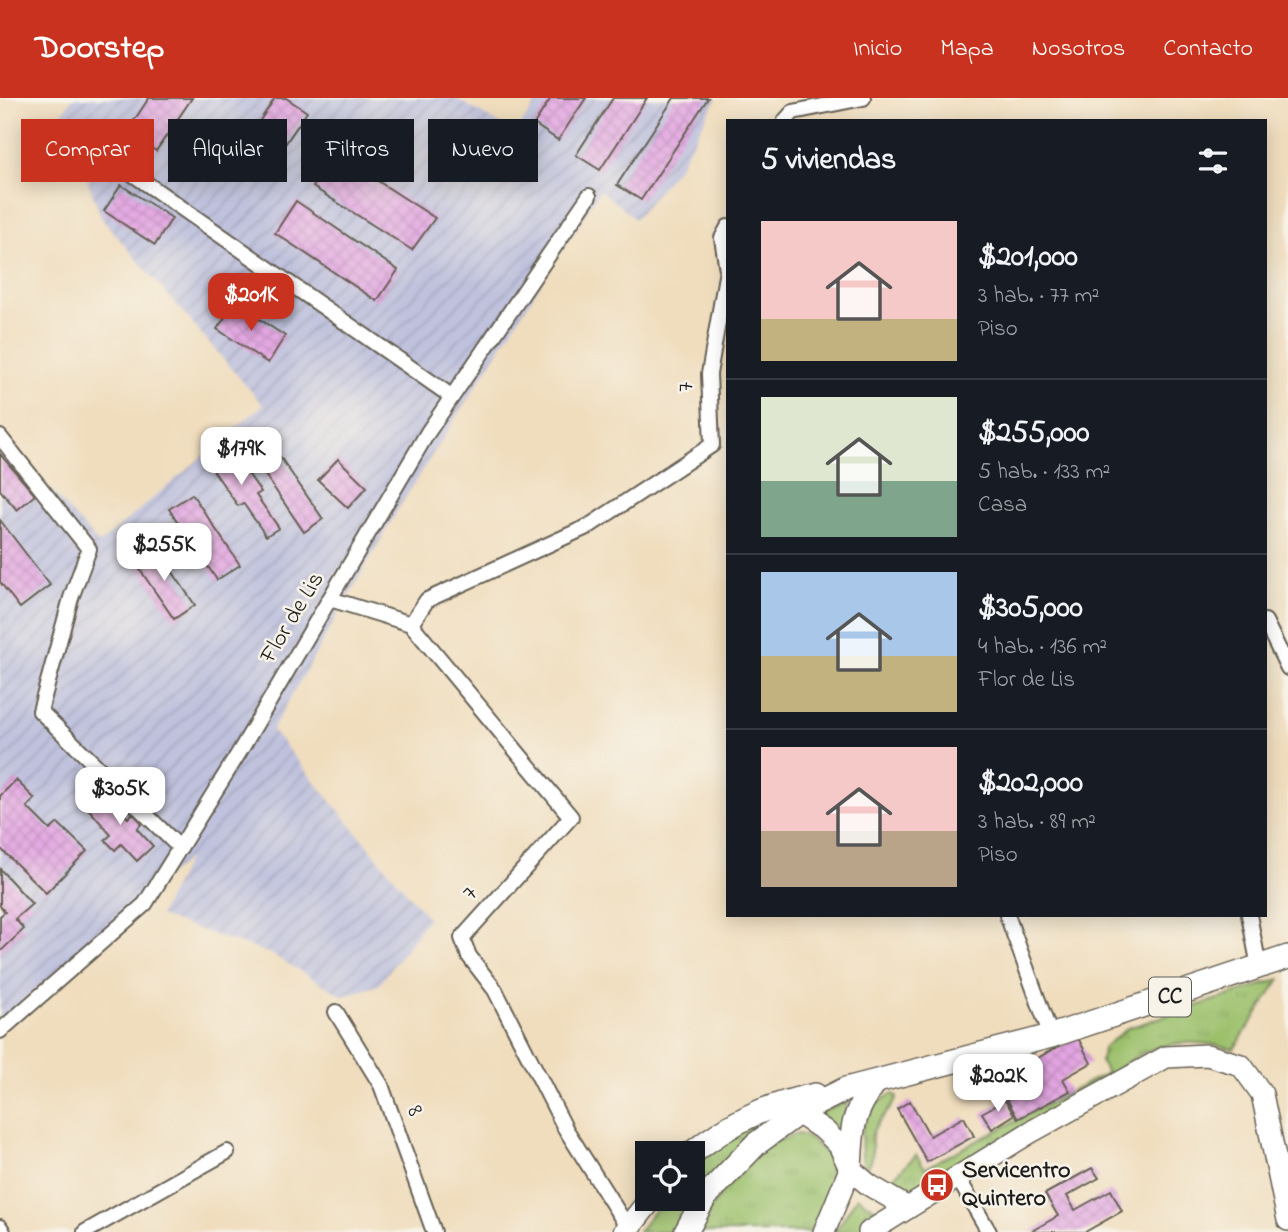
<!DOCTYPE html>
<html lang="es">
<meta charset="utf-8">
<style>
body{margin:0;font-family:"Indie Flower",sans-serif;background:#20242c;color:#f1f3f6;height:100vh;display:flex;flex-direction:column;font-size:26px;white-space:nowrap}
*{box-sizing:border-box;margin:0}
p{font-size:23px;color:#9ea1a6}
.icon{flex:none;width:38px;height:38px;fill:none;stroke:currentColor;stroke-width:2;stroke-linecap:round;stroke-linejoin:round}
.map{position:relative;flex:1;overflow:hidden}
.panel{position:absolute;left:726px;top:21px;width:541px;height:798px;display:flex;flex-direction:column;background:#171b24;border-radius:0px;box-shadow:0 4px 18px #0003}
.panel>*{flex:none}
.banner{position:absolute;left:21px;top:21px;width:600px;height:63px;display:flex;gap:14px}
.controls{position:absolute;left:635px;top:1043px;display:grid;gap:14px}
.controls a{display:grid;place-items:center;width:70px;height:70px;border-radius:0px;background:#171b24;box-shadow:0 4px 18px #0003;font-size:35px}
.price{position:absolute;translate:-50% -60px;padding:0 16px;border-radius:14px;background:#fff;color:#222;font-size:23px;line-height:46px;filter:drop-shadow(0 2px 4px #0008)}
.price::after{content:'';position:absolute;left:50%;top:42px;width:21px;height:16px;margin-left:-10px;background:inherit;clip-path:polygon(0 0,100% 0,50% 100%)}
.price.selected{background:#c8321e;color:#fff}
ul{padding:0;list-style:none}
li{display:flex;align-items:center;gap:21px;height:175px;padding:0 35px}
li+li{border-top:2px solid #363941}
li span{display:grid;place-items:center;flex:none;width:196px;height:140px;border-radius:0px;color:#555}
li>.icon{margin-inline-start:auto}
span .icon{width:84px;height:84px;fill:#fffc;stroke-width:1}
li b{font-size:30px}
h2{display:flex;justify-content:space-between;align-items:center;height:84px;padding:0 35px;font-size:30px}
.tag{padding:0 24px;border-radius:0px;background:#171b24;box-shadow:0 4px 18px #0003;font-size:24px;line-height:63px}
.tag.selected{background:#c8321e;color:#fff}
header{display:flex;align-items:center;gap:42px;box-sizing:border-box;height:98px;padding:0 35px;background:#c8321e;color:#fff}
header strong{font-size:33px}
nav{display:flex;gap:38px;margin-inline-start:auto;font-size:24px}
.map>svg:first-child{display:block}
.industrial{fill:url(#industrial-furrows)}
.grass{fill:url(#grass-tufts);stroke:#5c6e44;stroke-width:2}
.building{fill:url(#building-cross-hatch)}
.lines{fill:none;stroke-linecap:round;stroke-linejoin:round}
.street-casing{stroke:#666054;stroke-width:18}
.secondary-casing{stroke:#666054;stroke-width:24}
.primary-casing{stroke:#666054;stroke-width:26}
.street{stroke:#fff;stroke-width:14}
.secondary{stroke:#fff;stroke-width:21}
.primary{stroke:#fff;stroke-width:23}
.labels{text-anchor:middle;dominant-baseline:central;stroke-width:5;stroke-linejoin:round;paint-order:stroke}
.shield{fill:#f7f3e8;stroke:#5e5c59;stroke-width:2}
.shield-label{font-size:23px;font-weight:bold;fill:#1c1c1c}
.street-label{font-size:24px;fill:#1c1c1c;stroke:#f7f3e8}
.poi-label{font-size:24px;font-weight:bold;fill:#1c1c1c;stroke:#f7f3e8;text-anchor:start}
</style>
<header>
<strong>Doorstep</strong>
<nav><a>Inicio</a><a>Mapa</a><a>Nosotros</a><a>Contacto</a></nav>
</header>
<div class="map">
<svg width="1288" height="1134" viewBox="0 0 1288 1134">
<defs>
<pattern id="industrial-furrows" width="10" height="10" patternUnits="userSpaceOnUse" patternTransform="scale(1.75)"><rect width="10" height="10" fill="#c0c2dd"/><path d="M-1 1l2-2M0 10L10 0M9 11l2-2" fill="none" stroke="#a4a6bd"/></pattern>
<pattern id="grass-tufts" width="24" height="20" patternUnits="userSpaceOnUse" patternTransform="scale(1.75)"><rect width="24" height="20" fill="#9bc06b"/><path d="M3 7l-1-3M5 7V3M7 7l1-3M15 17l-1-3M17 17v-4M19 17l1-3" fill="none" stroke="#85a45c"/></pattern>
<pattern id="building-cross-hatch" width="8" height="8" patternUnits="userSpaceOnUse" patternTransform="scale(1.75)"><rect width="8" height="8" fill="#e2a4e1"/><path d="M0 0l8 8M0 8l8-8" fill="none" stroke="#c18dc0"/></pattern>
</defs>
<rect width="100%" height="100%" fill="#f7f3e8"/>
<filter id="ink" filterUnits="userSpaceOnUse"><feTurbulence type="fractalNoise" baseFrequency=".0143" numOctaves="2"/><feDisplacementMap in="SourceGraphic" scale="14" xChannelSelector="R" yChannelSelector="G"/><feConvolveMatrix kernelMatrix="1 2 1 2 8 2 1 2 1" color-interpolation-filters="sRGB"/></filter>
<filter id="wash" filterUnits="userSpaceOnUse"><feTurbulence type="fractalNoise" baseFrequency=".00686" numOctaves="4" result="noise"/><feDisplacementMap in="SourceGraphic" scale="28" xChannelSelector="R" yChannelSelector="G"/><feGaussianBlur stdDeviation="1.57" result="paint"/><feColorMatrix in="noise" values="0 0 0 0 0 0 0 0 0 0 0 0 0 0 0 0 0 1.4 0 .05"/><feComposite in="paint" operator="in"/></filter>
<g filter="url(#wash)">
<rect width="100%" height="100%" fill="#f0ddbd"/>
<path class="industrial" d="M73,0H455L515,35L540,0H717L679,68L635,121L600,92L400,408L272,632L428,820L379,887L343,898L271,856L159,818L188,761L0,922V335L99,446L263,307L102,121L62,15Z"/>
<g class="grass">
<path d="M1280,881L1234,951C1186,938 1145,944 1110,979L910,1093H897L892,1088L891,1082L916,1057L925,1070L1107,975L1101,964L1103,950L1128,930Z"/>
<path d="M892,996L897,998C893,1012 881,1018 874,1031C867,1043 878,1059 867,1069L863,1066C859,1034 860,1012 892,996Z"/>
<path d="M848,1003L839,1037L819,1015Z"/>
<path d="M781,1011L708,1080L673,1134H638L663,1101H693V1066L716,1046Z"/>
<path d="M800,1036C852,1062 832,1093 813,1134H695C714,1103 762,1038 800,1036Z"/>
<path d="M857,1099L885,1117L855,1134H835Z"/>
</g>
<g id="blocks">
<g class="building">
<path d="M149,0H192L156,53L127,33Z"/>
<path d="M275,0H286L307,14L264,77L236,58Z"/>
<path d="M551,0H586L558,42L534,26Z"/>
<path d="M613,0H647L600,72L576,57Z"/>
<path d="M674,0H708L641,102L617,87Z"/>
<path d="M336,56L435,120L412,152L313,89Z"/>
<path d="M121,87L172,120L155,147L104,113Z"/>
<path d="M296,103L398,172L377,203L275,135Z"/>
<path d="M235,205L285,238L268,265L217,231Z"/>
<path d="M228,347L261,394L256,397L279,430L266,438L243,405L238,408L206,362Z"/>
<path d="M276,353L323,421L304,434L257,365Z"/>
<path d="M0,356L35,397L17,412L0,392Z"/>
<path d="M338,361L367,389L348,410L318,382Z"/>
<path d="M192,396L240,467L217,482L169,411Z"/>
<path d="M0,422L50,487L20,510L0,484Z"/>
<path d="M155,448L195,507L174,521L134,463Z"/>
<path d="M16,682L35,701L27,709L50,732L58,725L87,753L46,795L0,750V698Z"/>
<path d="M103,693L128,720L133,715L142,725L137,731L153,748L137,763L121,746L115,752L105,742L111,737L86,708Z"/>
<path d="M0,771L32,806L15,821L24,831L0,854V818L5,814L0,808Z"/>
<path d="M1077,938L1091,965L1063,981L1070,993L1018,1021L993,976L1010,966L1019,982L1032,975L1027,966Z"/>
<path d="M1005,1002L1014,1017L992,1031L982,1015Z"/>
<path d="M910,1003L930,1038L964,1019L974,1038L927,1064L897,1011Z"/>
<path d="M1092,1070L1099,1080L1067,1098L1075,1112L1111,1092L1122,1113L1085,1134H1030L1058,1118L1045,1096Z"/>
</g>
</g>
</g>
<g filter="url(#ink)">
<use href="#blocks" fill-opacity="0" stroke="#666054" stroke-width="2"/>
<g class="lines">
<g class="street-casing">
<g id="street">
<path d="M785,23L793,14L863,0"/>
<path d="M74,35L451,298"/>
<path d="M0,339L89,451L71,500L40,613L180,750"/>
<path d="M330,501L411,526L571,719L462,840L469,858L495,892L565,1030L628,1130"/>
<path d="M1265,523L1288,570"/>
<path d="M411,526L427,502L589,428L712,347L709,276L727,172L722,140L728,129"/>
<path d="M1007,817L1051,938"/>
<path d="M1249,817L1259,869"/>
<path d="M336,914L381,987L434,1134"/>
<path d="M0,933L145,806L240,653L428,334L589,98"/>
<path d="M958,1080L989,1134"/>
<path d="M0,1129L3,1134"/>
<path d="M85,1134L227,1054"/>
</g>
</g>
<g class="secondary-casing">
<g id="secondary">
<path d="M798,1015L825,1033L839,1047L850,1071L869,1087L908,1110"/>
<path d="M824,1134L850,1071"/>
<path d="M869,1134L1029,1035L1166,959L1207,957L1241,967L1262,996L1288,1122"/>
</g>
</g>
<g class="primary-casing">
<g id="primary">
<path d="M692,1055C733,1023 764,1008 815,997"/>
<path d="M850,1071C852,1032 851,1017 874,986"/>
<path d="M625,1134L651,1101"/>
<path d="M686,1134L705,1099L756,1046L798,1015L846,991L1051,938L1288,859"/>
</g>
</g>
<use href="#street" class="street"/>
<use href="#secondary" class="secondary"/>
<use href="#primary" class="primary"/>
</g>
</g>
<defs>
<g id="bus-disc" transform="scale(1.75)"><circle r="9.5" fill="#c8321e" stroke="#f7f3e8"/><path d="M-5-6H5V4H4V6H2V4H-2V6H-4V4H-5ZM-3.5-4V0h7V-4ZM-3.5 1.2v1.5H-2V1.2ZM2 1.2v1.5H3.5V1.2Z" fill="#fff"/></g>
</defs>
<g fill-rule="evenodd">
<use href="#bus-disc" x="937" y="1087"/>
</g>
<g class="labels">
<rect class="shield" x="1149" y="879.5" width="42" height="39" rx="5"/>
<g class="shield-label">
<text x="1170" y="899">CC</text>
</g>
<g class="street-label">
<text transform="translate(687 289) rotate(-91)">7</text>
<text transform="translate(293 520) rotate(-59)">Flor de Lis</text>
<text transform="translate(471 796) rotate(-48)">7</text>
<text transform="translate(414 1013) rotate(70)">8</text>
</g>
<g class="poi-label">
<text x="962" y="1073">Servicentro<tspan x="962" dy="28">Quintero</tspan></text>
</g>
</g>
</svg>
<div class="controls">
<a><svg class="icon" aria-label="locate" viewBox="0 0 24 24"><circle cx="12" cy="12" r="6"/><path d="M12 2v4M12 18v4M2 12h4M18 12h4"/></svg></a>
</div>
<b class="price selected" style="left:251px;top:235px">$201K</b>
<b class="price" style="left:241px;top:389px">$179K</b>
<b class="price" style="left:164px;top:485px">$255K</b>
<b class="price" style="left:120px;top:729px">$305K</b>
<b class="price" style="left:998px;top:1016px">$202K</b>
<div class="banner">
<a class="tag selected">Comprar</a>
<a class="tag">Alquilar</a>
<a class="tag">Filtros</a>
<a class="tag">Nuevo</a>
</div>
<section class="panel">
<h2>5 viviendas<svg class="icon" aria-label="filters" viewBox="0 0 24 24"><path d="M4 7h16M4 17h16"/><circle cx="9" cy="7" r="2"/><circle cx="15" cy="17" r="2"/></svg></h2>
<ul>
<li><span style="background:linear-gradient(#f6c9c9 70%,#c2b280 0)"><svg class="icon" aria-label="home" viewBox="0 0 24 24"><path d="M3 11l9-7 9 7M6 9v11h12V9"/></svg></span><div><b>$201,000</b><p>3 hab. · 77 m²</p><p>Piso</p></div></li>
<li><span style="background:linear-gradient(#dfe7d0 60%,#7fa58c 0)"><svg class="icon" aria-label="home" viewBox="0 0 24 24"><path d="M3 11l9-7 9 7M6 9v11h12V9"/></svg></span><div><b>$255,000</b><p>5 hab. · 133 m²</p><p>Casa</p></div></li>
<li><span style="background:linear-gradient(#a9c7e8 60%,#c2b280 0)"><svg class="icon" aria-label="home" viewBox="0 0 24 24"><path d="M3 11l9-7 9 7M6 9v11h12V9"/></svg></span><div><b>$305,000</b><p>4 hab. · 136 m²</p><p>Flor de Lis</p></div></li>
<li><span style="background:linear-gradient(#f6c9c9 60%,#b9a48a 0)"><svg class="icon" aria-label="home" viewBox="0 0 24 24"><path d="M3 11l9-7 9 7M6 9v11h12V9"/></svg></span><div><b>$202,000</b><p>3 hab. · 89 m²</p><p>Piso</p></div></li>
</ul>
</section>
</div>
